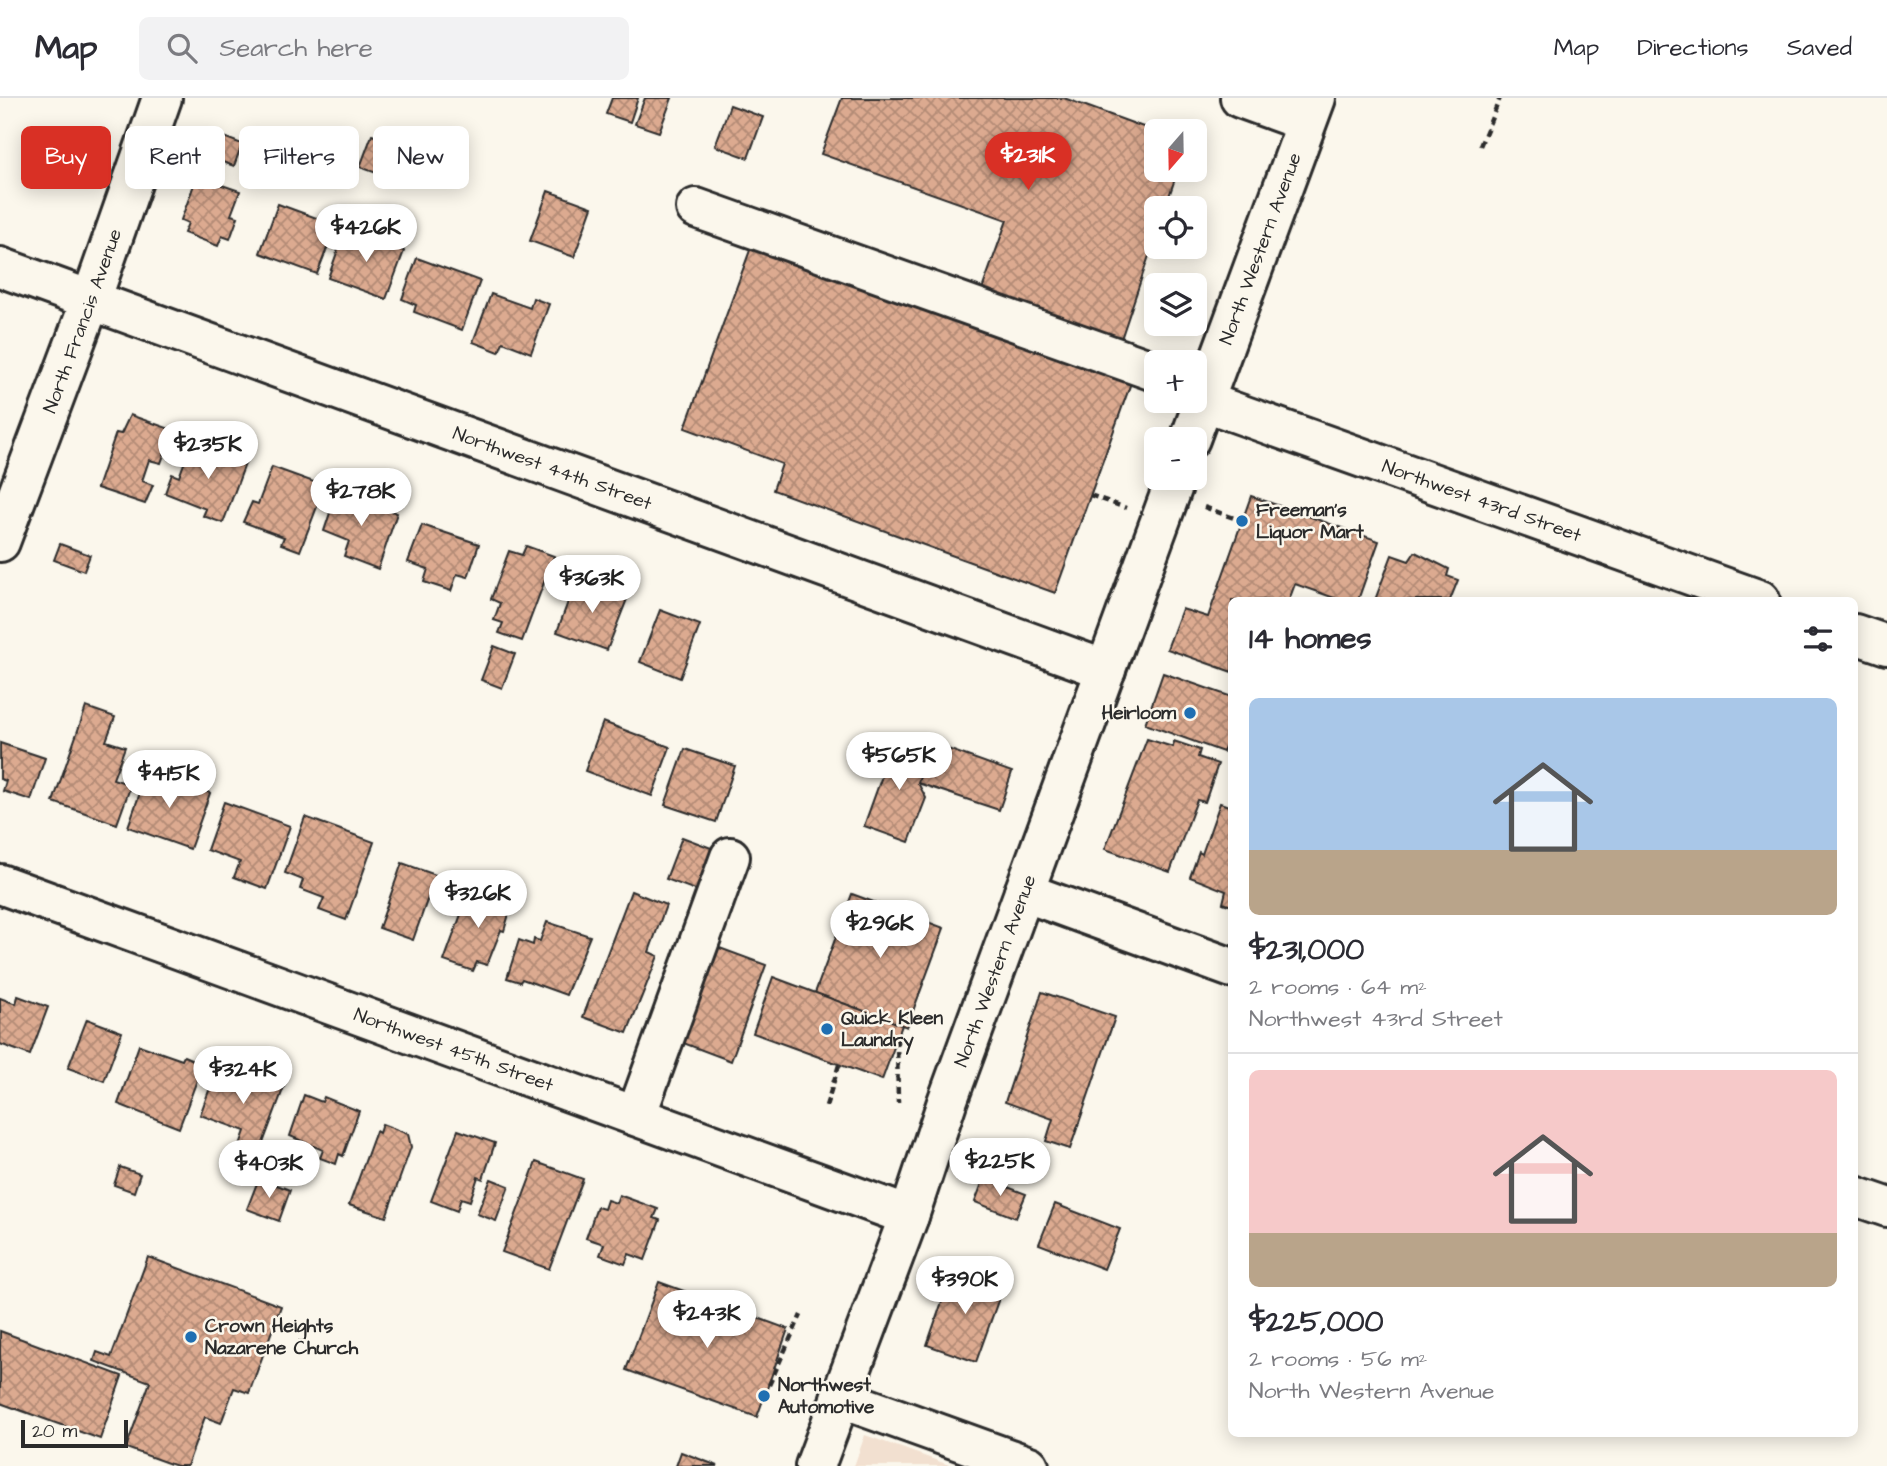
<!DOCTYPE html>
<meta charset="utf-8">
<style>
body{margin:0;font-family:"Architects Daughter",sans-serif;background:#f2f2f3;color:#2b2b33;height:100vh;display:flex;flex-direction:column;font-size:26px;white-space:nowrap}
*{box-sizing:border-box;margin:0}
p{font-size:23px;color:#7c7c81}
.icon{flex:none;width:38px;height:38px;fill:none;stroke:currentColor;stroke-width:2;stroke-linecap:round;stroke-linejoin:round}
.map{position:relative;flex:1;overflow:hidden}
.sheet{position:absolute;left:1228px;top:499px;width:630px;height:840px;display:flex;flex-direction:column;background:#fff;border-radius:10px;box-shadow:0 4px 18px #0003}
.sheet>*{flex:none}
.top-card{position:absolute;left:21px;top:28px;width:665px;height:63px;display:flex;gap:14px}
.needle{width:46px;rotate:200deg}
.controls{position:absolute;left:1144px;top:21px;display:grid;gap:14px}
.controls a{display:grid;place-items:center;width:63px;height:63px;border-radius:10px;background:#fff;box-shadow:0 4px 18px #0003;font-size:35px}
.scale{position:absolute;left:21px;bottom:18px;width:107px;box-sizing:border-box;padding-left:7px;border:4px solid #2b2b2b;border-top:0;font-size:19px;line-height:24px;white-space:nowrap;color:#2b2b2b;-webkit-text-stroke:5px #fbf7ec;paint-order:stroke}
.price{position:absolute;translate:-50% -60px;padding:0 16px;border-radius:24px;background:#fff;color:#222;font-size:23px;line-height:46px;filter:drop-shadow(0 2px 4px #0008)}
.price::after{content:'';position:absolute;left:50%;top:42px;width:21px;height:16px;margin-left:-10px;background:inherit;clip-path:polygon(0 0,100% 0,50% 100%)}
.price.active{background:#d93025;color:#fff}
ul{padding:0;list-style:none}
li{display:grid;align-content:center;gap:14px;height:371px;padding:0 21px}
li+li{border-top:2px solid #e1e1e2}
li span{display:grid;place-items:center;height:217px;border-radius:10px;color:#555}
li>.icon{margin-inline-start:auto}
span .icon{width:126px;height:126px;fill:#fffc;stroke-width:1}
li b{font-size:30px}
h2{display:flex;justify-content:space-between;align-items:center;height:84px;padding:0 21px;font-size:30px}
.pill{padding:0 24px;border-radius:10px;background:#fff;box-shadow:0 4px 18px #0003;font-size:24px;line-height:63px}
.pill.active{background:#d93025;color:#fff}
header{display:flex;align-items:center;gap:42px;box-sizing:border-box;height:98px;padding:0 35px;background:#fff;border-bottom:2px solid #e1e1e2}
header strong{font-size:33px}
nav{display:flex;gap:38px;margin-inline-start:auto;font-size:24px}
.search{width:490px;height:63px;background:#f2f2f3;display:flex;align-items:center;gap:18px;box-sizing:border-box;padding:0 24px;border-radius:10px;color:#7c7c81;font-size:26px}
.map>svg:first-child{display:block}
.built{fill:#f2e0d0}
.building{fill:url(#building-cross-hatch);stroke:#2b2b2b;stroke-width:2}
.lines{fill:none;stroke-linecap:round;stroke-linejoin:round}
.minor-casing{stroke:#2b2b2b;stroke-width:44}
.path{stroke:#2b2b2b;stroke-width:4.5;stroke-dasharray:7 5;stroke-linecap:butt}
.minor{stroke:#fbf7ec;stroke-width:38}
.poi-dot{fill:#1f6fb2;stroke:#fbf7ec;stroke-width:2.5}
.labels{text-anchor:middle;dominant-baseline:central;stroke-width:5;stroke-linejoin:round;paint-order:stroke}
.street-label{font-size:19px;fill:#2b2b2b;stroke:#fbf7ec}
.poi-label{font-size:19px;font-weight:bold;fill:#2b2b2b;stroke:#fbf7ec;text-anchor:start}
</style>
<header>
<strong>Map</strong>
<div class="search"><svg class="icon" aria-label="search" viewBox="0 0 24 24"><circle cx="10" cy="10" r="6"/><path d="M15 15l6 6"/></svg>Search here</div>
<nav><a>Map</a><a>Directions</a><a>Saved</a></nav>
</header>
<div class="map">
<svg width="1887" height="1368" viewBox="0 0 1887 1368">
<defs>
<pattern id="building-cross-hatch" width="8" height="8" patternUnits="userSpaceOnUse" patternTransform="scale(1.75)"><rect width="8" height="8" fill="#dcaa90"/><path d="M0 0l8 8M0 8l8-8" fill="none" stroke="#b38b76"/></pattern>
</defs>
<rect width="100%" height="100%" fill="#fbf7ec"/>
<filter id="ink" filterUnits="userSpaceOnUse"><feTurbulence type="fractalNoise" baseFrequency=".0143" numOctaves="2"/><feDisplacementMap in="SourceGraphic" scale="14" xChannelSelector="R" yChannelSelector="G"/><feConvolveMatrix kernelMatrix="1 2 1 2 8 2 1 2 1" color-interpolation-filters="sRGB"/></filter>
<g filter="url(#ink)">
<path class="built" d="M865,1337L952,1368H854Z"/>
<g class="building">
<path d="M612,0H638L630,24L606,16Z"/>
<path d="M645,0H672L659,34L635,26Z"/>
<path d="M842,0H1064L1157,34V72H1178L1165,110H1157V134L1119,247L980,197L1007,122L821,56Z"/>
<path d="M730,7L763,19L748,60L715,48Z"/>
<path d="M213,35L242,46L234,68L217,62L210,83L240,93L231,117L238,119L230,141L222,138L218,148L184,135L188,125L181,122Z"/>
<path d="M372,37L402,48L390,80L360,69Z"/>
<path d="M548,93L592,109L574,159L530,143Z"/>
<path d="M278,106L336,127L317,176L260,155Z"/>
<path d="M345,132L404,153L386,201L328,180Z"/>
<path d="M753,144L1132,282L1055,495L773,392L782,366L685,330Z"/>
<path d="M417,160L480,183L462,232L414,214L416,207L402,201Z"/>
<path d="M491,196L530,210L533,200L549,206L531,255L503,244L499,254L473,244Z"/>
<path d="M130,317L173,332L161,365L149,362L142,383L153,387L145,406L97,390L116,335L121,336Z"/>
<path d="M192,344L246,363L223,425L203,418L206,411L165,395L172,376L179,379Z"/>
<path d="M272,369L325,388L300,453L281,446L284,439L243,424L252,404L258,406Z"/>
<path d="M337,394L397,415L378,471L344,458L349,443L324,433Z"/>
<path d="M1251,398L1379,443L1358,502H1340L1295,486L1289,502H1232V574L1167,551L1182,511L1208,519Z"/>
<path d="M422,427L479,446L468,479L457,476L451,493L424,484L428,471L408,464Z"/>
<path d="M60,446L90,457L84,473L54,462Z"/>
<path d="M526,448L554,458L522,543L499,535L503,525L494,522L500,505L491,501L509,453L522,457Z"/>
<path d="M1415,454L1449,471L1447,478L1458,482L1450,502H1375L1392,457L1409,463Z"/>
<path d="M576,482L627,501L607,552L557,534Z"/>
<path d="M660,512L700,527L680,580L640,564Z"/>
<path d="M494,548L515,556L502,590L481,582Z"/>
<path d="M1163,575L1232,599V629L1223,654L1145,626Z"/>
<path d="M86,609L115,619L106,643L125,649L113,681L131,687L117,726L53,704Z"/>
<path d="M603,624L670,649L652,698L585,673Z"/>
<path d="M896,639L929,651L918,685L926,700L909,744L864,728Z"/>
<path d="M1147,641L1173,649L1174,643L1200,652L1198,659L1218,666L1205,704L1197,702L1170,774L1105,751Z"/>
<path d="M0,645L45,660L31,702L3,693L6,683L0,681Z"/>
<path d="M931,645L1012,674L999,712L918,685Z"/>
<path d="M685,651L735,668L716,724L665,707Z"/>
<path d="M148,672L210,695L190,751L128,729Z"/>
<path d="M224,704L290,728L267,791L234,779L240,764L207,752Z"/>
<path d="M1220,705L1232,709V808L1223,805L1226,793L1190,779L1199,754L1202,756Z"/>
<path d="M305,719L374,744L346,822L319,812L324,800L300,791L303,782L285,775Z"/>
<path d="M682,739L722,754L706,796L666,781Z"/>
<path d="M402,765L436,777L413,842L379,830Z"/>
<path d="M480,789L507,798L503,812L509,816L504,833L501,832L487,867L477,864L473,873L444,863L467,800L475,802Z"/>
<path d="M631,793L666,807L649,854L658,858L627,935L583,919Z"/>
<path d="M852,796L944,830L907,929L815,895Z"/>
<path d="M547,824L590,838L566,897L522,881L520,884L507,880L519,842L533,847L534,841L540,843Z"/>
<path d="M706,845L766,867L731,963L670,940Z"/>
<path d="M773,879L902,927L882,982L753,935Z"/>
<path d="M1042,894L1115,919L1070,1051L1046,1043L1053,1021L1005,1004Z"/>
<path d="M18,898L48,909L30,957L0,946V900L16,906Z"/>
<path d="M87,921L122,934L104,983L68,970Z"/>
<path d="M139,947L182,962L184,958L203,966L179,1030L118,1006Z"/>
<path d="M217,971L261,987L265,978L285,986L260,1053L240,1047L245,1033L200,1017Z"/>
<path d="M304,997L322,1004L324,999L359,1013L343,1058L339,1056L336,1066L320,1060L323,1052L290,1038Z"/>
<path d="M382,1026L408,1036L411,1049L386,1119L349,1107L376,1033L379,1035Z"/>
<path d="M458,1032L495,1045L483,1081L478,1079L470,1103L461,1100L457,1113L431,1103Z"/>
<path d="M536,1064L583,1081L549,1171L502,1154Z"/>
<path d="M120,1069L140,1076L134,1094L114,1087Z"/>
<path d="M259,1080L290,1092L279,1123L247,1111Z"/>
<path d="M984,1080L1026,1096L1016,1120L975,1104Z"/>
<path d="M491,1081L509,1088L496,1123L477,1116Z"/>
<path d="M619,1097L658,1111L654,1120L660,1122L645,1162L629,1156L625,1166L600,1157L604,1146L586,1140L597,1109L604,1111L607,1102L616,1105Z"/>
<path d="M1055,1106L1120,1131L1104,1171L1039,1146Z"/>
<path d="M148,1159L281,1208L249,1295L234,1290L221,1325L205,1319L187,1368H176L126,1350L150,1284L94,1263L97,1254L111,1259Z"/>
<path d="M953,1172L1003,1189L976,1264L927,1247Z"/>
<path d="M659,1184L788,1231L757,1319L626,1272Z"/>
<path d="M0,1233L122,1278L100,1341L0,1305Z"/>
<path d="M681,1354L718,1368H676Z"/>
</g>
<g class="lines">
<g class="minor-casing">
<g id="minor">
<path d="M1240,0L1306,24"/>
<path d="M696,110L1157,274"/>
<path id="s1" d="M0,169L1106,572"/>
<path id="s2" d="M1203,303L1760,502"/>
<path id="s3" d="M1190,341L1316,0"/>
<path id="s4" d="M0,444L91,202L162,0"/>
<path d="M1855,536L1887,547"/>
<path id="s5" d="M0,786L909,1118"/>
<path d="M1024,794L1232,870"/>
<path d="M636,1018L730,759"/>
<path d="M1855,1098L1887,1109"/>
<path d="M840,1300L1029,1368"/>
<path id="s6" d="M815,1368L909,1118L947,1004L1176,380"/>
</g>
</g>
<g class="path">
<path d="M1480,48L1500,0"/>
<path d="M1090,397L1126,410"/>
<path d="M1204,409L1242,423"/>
<path d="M923,669L945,674"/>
<path d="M897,941L898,1005"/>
<path d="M826,1008L839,967"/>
<path d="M764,1298L801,1217"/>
</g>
<use href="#minor" class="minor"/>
</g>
</g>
<g class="poi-dot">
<circle cx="1242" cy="423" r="7"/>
<circle cx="1190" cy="615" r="7"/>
<circle cx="827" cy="931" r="7"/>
<circle cx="191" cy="1239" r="7"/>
<circle cx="764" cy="1298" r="7"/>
</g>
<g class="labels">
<g class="street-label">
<text stroke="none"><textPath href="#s3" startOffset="203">North Western Avenue</textPath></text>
<text stroke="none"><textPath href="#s4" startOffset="236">North Francis Avenue</textPath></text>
<text stroke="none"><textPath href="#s1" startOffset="588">Northwest 44th Street</textPath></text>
<text stroke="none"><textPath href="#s2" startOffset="296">Northwest 43rd Street</textPath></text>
<text stroke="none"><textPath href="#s6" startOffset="527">North Western Avenue</textPath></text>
<text stroke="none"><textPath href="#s5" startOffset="483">Northwest 45th Street</textPath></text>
</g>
<g class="poi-label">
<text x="1256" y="412">Freeman's<tspan x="1256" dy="22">Liquor Mart</tspan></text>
<text x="1176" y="615" text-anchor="end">Heirloom</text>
<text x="841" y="920">Quick Kleen<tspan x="841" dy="22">Laundry</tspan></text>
<text x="205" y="1228">Crown Heights<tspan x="205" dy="22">Nazarene Church</tspan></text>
<text x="778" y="1287">Northwest<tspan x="778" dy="22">Automotive</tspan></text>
</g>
</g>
</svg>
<div class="controls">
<a><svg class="needle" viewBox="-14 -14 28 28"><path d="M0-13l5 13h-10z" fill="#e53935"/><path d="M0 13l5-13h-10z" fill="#7c7c81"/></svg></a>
<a><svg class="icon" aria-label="locate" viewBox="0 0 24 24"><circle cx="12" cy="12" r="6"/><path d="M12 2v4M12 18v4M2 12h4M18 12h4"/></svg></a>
<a><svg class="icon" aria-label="layers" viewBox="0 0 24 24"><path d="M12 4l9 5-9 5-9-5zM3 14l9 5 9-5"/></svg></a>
<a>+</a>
<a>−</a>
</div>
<div class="scale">20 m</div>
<b class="price active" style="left:1028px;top:94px">$231K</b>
<b class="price" style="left:366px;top:166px">$426K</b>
<b class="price" style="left:208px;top:383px">$235K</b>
<b class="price" style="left:361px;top:430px">$278K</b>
<b class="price" style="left:592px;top:517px">$363K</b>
<b class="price" style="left:899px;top:694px">$565K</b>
<b class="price" style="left:169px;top:712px">$415K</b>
<b class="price" style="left:478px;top:832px">$326K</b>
<b class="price" style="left:880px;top:862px">$296K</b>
<b class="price" style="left:243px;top:1008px">$324K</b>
<b class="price" style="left:1000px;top:1100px">$225K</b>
<b class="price" style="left:269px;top:1102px">$403K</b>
<b class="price" style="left:965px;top:1218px">$390K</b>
<b class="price" style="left:707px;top:1252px">$243K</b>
<div class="top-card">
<a class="pill active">Buy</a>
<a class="pill">Rent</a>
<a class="pill">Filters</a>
<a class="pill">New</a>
</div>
<section class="sheet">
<h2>14 homes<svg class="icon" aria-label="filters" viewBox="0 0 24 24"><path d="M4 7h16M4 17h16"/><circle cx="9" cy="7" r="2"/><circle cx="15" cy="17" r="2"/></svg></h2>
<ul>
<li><span style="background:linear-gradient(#a9c7e8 70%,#b9a48a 0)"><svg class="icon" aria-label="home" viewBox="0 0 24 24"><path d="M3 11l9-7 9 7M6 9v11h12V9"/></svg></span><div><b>$231,000</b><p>2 rooms · 64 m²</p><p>Northwest 43rd Street</p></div></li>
<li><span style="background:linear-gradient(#f6c9c9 75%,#b9a48a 0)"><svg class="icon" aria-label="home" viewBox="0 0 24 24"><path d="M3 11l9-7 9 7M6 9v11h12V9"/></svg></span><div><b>$225,000</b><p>2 rooms · 56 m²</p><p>North Western Avenue</p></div></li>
</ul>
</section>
</div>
